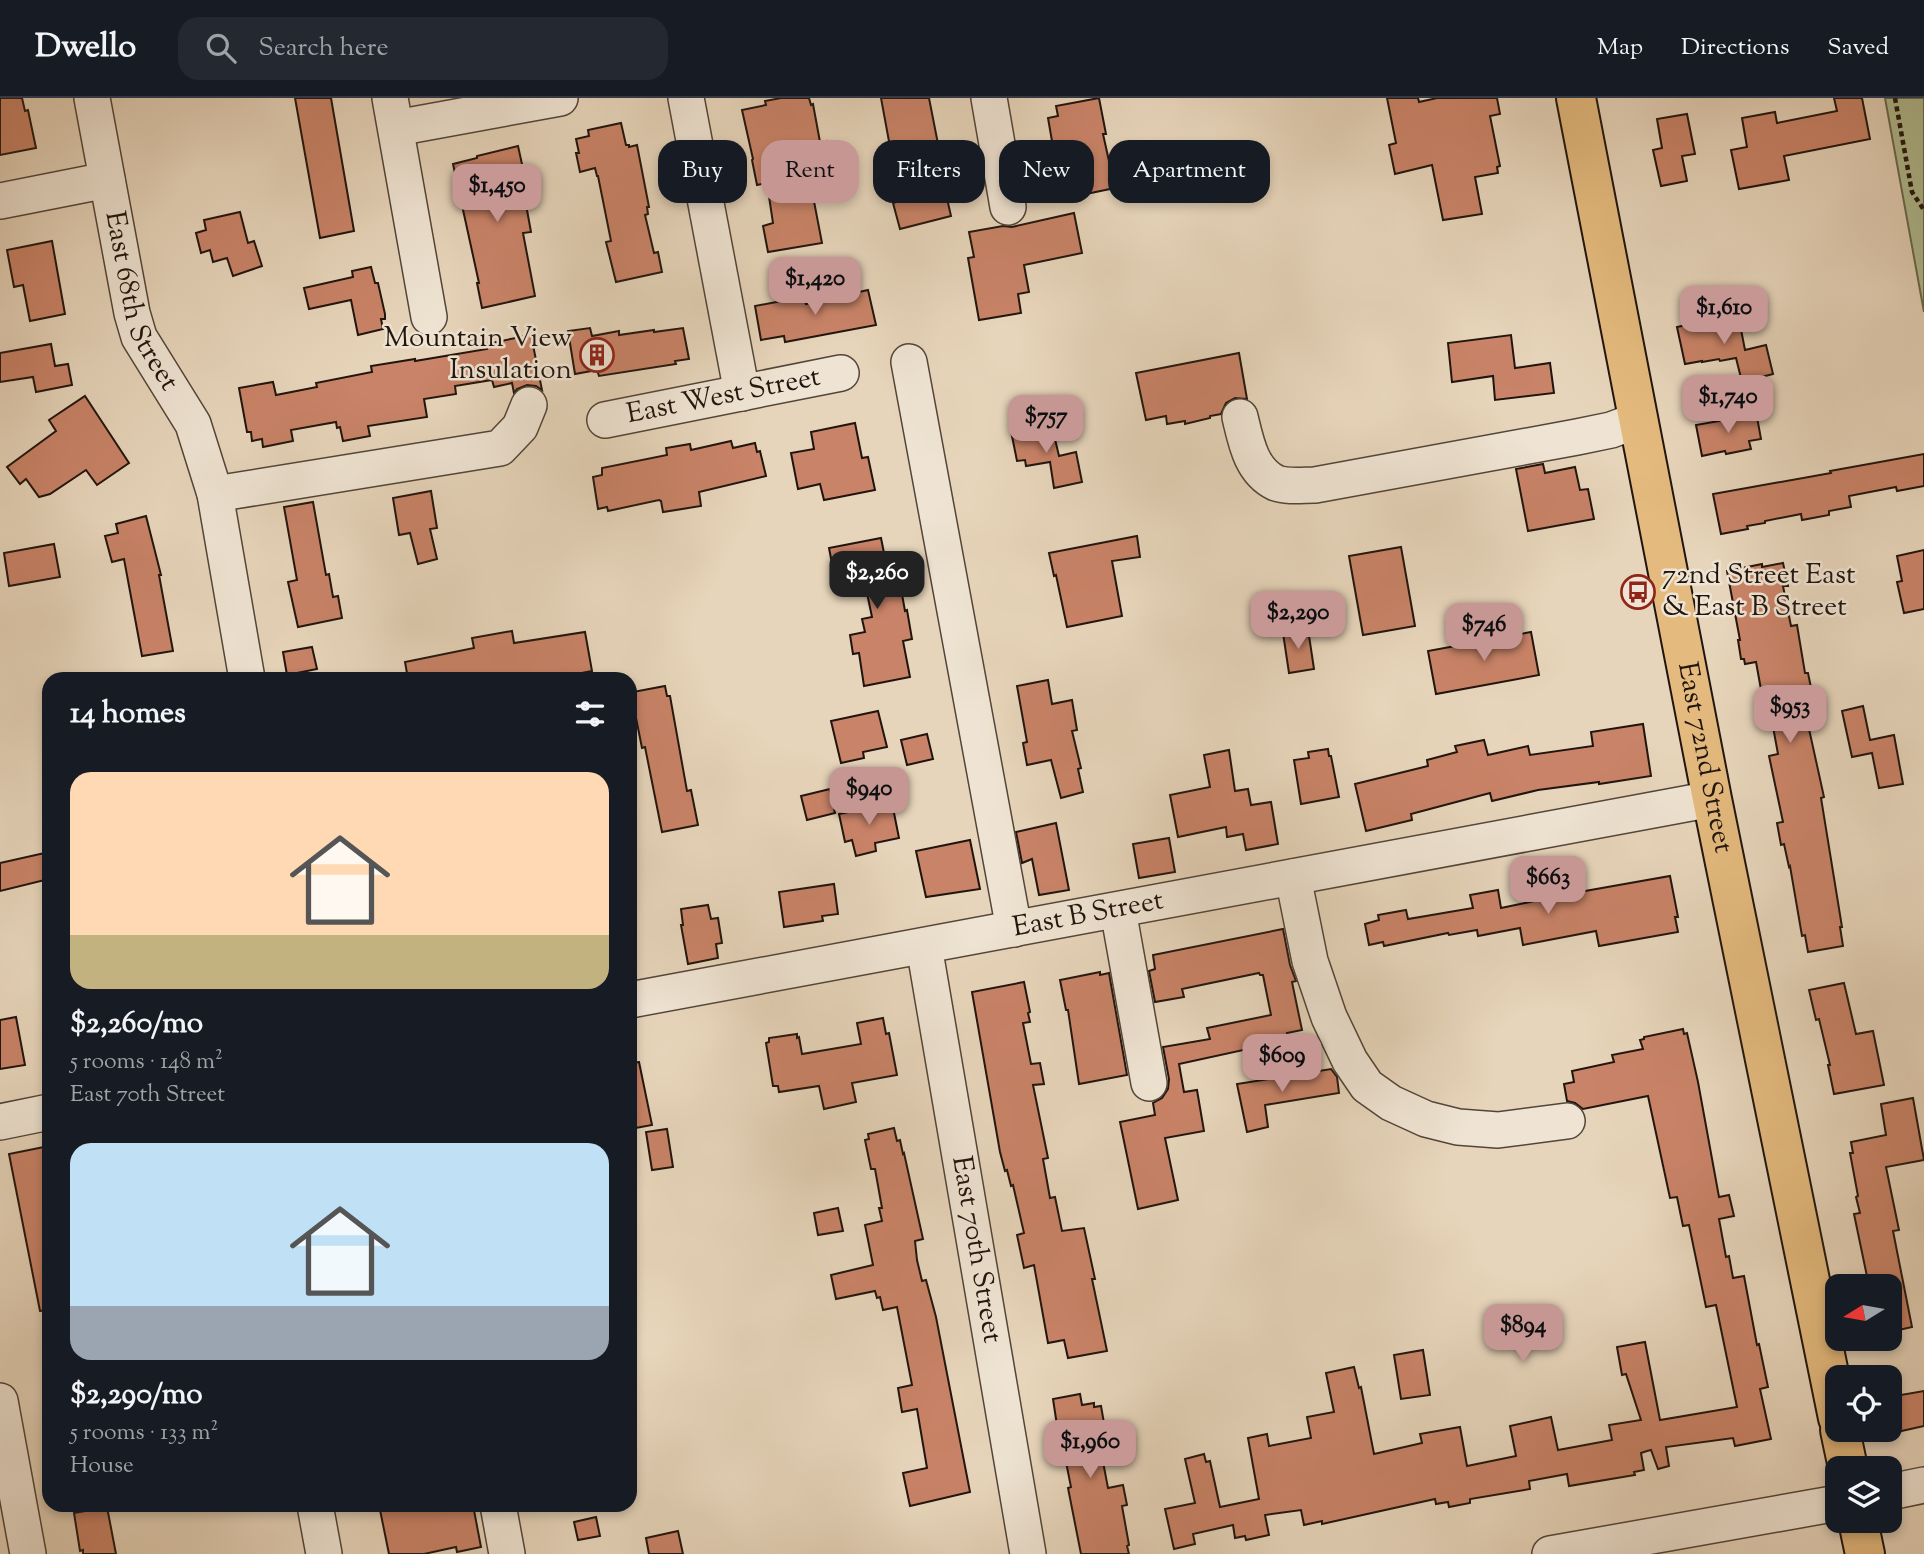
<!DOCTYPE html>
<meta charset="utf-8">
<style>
body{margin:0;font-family:"Sorts Mill Goudy",serif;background:#242831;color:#f1f3f6;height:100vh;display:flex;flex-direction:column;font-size:26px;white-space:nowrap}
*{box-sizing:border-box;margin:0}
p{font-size:23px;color:#9ea1a6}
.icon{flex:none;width:38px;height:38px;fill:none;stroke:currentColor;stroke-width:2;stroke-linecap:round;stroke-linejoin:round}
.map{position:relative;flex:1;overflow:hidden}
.panel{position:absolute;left:42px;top:574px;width:595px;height:840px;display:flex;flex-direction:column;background:#171b24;border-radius:21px;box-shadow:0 4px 10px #0003}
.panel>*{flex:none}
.guide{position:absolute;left:658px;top:42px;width:665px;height:63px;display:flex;gap:14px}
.needle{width:46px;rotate:259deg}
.fabs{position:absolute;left:1825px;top:1176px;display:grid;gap:14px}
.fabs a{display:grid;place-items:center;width:77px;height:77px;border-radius:14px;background:#171b24;box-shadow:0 4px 10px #0003;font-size:35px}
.price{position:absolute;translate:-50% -60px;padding:0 16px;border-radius:14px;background:#c59692;color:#111;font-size:23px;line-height:46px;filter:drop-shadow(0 2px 4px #0008)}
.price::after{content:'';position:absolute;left:50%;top:42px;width:21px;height:16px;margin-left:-10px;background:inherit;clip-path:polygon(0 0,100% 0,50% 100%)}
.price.current{background:#222;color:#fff}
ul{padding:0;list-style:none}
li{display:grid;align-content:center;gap:14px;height:371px;padding:0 28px}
li span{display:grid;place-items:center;height:217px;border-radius:21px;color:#555}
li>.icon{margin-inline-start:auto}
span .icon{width:126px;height:126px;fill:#fffc;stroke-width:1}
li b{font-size:30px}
h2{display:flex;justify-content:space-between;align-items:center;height:84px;padding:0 28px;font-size:30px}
.chip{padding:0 24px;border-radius:21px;background:#171b24;box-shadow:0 4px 10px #0003;font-size:24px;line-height:63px}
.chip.current{background:#c59692;color:#111}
header{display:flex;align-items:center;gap:42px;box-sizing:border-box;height:98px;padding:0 35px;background:#171b24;border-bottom:2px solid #363941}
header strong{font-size:33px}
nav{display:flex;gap:38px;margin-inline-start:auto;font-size:24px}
.search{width:490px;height:63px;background:#242831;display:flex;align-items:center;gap:18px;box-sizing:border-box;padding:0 24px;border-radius:21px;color:#9ea1a6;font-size:26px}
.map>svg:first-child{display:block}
.green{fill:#b1be93;stroke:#686a50;stroke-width:2}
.building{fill:#c98368;stroke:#20150e;stroke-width:2}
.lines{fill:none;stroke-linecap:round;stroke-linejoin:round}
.minor-casing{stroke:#524539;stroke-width:38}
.major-casing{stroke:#20150e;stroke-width:42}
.path{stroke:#20150e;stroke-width:4.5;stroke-dasharray:5 3.5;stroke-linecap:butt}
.minor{stroke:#efe4d3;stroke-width:35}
.major{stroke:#e4ba7e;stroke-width:38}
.labels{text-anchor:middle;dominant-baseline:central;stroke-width:5;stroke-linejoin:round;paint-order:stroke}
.street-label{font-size:28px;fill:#20150e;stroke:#efe4d3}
.poi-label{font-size:28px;fill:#20150e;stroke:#efe4d3;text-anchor:end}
</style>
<header>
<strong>Dwello</strong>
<div class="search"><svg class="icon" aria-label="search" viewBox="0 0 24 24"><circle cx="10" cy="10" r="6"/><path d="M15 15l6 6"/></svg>Search here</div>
<nav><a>Map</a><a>Directions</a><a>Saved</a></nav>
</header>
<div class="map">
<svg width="1924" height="1456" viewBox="0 0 1924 1456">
<rect width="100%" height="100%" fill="#e7d5bb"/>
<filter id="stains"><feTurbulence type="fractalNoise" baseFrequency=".00286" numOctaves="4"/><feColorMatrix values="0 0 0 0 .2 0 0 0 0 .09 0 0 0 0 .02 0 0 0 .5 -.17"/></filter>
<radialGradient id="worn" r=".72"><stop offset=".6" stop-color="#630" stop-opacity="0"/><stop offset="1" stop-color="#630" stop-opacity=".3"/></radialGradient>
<path class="green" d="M1885,0H1924V214Z"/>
<g class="building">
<path d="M0,0H22L25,13L28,12L36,50L0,57Z"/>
<path d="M295,0H331L354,133L320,140Z"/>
<path d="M781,0H809L811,7L813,6L820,44L827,43L834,86L812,93L822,145L768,154L763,128L773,125L767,85L757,87L752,62L753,61L742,12L766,7L765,3Z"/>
<path d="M881,0H929L939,51L934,52L943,97L946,96L951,118L900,131L893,105L900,103Z"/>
<path d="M1099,0L1106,36H1103L1115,90L1062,101L1048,20L1058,18L1056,8Z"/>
<path d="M1387,0H1418L1419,4L1437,0H1497L1500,16L1490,18L1500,68L1497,69L1498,75L1475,79L1482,116L1443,122L1432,67L1395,76L1389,47L1396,45Z"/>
<path d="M1834,0H1862L1870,41L1784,58L1789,82L1739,91L1731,52L1747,49L1742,20L1775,14L1777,25L1837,13Z"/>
<path d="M1687,16L1695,56L1682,58L1687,83L1661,88L1653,52L1662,50L1657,21Z"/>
<path d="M621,25L626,47H629V49L637,47L649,109H647L648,116L645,117L654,155L658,154L662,174L616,184L606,144L611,143L598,78H597L595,70L580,74L576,55H579L576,41L589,38L588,32Z"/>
<path d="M518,48L527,89L523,90L531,134L523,135L535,198L482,210L477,185H479L453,66L477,60V58Z"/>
<path d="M240,114L248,145L254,143L262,168L233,178L227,160L213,164L210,152L201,155L196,135L206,132L204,122Z"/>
<path d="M1074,115L1082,155L1024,167L1029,194L1018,196L1021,215L979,222L968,160L974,159L969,134L1003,128L1012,129Z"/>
<path d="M52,143L65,216L30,223L23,187L14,189L7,152Z"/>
<path d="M371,169L375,185H378L385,216V221H381L383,231L358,237L351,202L309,211L304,190L353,179L352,173Z"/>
<path d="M868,192L876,227L785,244L784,238L761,242L755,208L803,199L806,206Z"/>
<path d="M1738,216L1745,252L1766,247L1773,276L1742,284L1736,260L1720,263L1719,261L1702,264V263L1685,266L1677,229Z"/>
<path d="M590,230L592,238L619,233V237L654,232V234L683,230L689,261L675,263L676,266L599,278L597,272L575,276L568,233Z"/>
<path d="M531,237L542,292L536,288L527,287L517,291L514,295L512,285L494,289L492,282L455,288L456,296L424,301L427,319L368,328L370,338L343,343L340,329L337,330L336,324L291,332L293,343L263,349L262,341L252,343L251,334H247L239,290L273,284L276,297L317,289L316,285L372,274L371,268L415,261V263L487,251L486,246Z"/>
<path d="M1511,237L1515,270L1550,265L1554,295L1495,302L1493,278L1452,284L1448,245Z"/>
<path d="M51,246L55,268L68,266L72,287L36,294L33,279L0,284V255Z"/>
<path d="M1239,255L1247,301L1235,300L1226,305L1221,316L1210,318V320L1185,326V323L1167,326L1166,318L1146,322L1136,275Z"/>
<path d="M85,298L129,365L97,387L86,372L50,396L39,399L26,381L20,386L7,369L56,333L49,322Z"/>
<path d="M1741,315L1743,322L1757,319L1761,341L1749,343L1751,351L1726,356L1725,353L1702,358L1696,327L1719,323L1718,319Z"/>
<path d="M855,325L862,360L868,359L875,392L824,402L820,386L798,391L791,355L814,351L811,334Z"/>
<path d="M1046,327L1048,342L1055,341L1059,358L1076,354L1082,384L1054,390L1050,364L1026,368L1025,362L1017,363L1011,333Z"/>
<path d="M731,343L733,350L755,345L757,354L760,353L766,378L699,394L701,408L663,414L661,403L659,402L608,413L607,409L598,411L593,379L602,377V370L667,357L666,350L690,346L691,352Z"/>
<path d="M1924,356V388L1897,393L1896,389L1849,398L1851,409L1829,413V417L1802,422L1801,416L1765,423V425L1747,428L1748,431L1721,436L1713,396L1831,375L1830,373Z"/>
<path d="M1543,366L1545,375L1575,369L1580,392L1588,391L1594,421L1528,433L1516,371Z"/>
<path d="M431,393L437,430L430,431L437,461L418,466L410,435L399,437L393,400Z"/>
<path d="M313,404L326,477L329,476L333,499L338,498L342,520L298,529L288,484L297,482L284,409Z"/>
<path d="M146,418L161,477H159L173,553L142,558L124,461L112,464L105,438L118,435L116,426Z"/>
<path d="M1137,438L1140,459L1112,463L1122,518L1067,529L1056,477L1054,478L1049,455Z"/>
<path d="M881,440L886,465L896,463L905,513L907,512L912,541L903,543L910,579L864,588L859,555L853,556L850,537L865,534L862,521L872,519L863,476L835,481L829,450Z"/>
<path d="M54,446L60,479L9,488L4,455Z"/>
<path d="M1401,449L1415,528L1363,537L1349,458Z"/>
<path d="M1924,452V511L1904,515L1897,484L1902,483L1897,458Z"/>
<path d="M1783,465L1788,488H1783L1791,528L1797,527L1805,575H1808L1819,629L1809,631L1824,699L1821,700L1842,829H1840L1843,848L1808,854L1805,837L1802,838L1790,768L1789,769L1784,746L1781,747L1777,725L1783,724L1769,658L1778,656L1769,607L1764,608L1756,564L1745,566L1744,561H1741L1738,542H1740L1727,473L1762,466V469Z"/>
<path d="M1308,531L1314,571L1289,575L1283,535Z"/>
<path d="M512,533L514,545L585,534L592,573L571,577L572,581H545V577L520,581H408L405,564L474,550L472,540Z"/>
<path d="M1531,534L1539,577L1436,596L1428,553Z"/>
<path d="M312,549L317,571L287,577L283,554Z"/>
<path d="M1048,582L1052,606L1072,602L1077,632L1072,633L1081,670L1078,671L1083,694L1061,700L1051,662L1027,667L1023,645L1027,644L1017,588Z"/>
<path d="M665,588L667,598H670L687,693L691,692L698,727L662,734L645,649L642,650L633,605H635L633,594Z"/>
<path d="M1863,608L1870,642L1894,637L1903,686L1879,690L1872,655L1852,659L1842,613Z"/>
<path d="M878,613L887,649L863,654L864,660L841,665L831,623Z"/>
<path d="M1643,626L1651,678L1599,686V684L1538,692L1492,703L1490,695L1411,716L1412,722L1366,733L1355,686L1428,668L1427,662L1457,654L1455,648L1484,642L1488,657L1528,648L1530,657L1593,648L1591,634Z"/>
<path d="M927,636L933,661L907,667L901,642Z"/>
<path d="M1328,651L1329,658H1331L1339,699L1301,706L1294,662L1309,660L1308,654Z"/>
<path d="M1229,652L1235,693L1248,691L1251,707L1271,704L1278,746L1246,752L1243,736L1227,739L1226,729L1178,739L1170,697L1210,689L1204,657Z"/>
<path d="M830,691L835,715L807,722L801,698Z"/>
<path d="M892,705L899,740L875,745L876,753L856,758L852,742L845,744L839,716Z"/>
<path d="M1056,725L1069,792L1039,797L1032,761L1022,765L1016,734Z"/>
<path d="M1169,740L1175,774L1139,780L1133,746Z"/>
<path d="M970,742L980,791L926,799L916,753Z"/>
<path d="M49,754V781L0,793V765Z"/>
<path d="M1670,778L1678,819H1675L1678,834L1599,848L1596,833L1523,847L1520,830L1478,838L1477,832L1449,837L1448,835L1384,848L1383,844L1369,847L1365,826L1379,822L1378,817L1406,812L1408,821L1473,810L1470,797L1498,792L1501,810L1568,796Z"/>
<path d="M834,786L838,816L822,818L823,823L784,829L779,794Z"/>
<path d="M708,807L711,821L718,820L722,845L716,846L718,860L688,866L681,827H683L681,811Z"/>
<path d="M1283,831L1290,867L1296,883L1292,884L1302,932L1287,935L1289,942L1179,966L1184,994L1197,992L1204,1033L1165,1040L1178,1102L1138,1111L1120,1024L1155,1017L1153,1005L1162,1000L1168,991L1169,981L1163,949L1210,941L1207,930L1271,917L1263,877H1260L1259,875L1182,891L1184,899L1155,904L1149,873L1155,871L1153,857Z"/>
<path d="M1100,874V877L1109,875L1127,977L1079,986L1068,912H1066L1060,882Z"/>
<path d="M1024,884L1030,914L1028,915L1030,924L1023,925L1031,966L1040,965L1044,986L1033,987L1048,1060L1043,1061L1050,1100L1055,1099L1062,1133L1084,1130L1095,1181H1092L1107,1253L1068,1260L1064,1242L1048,1245L1034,1167L1024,1170L1017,1137L1024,1135L1013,1087L1011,1088L1007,1072L1005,1073L1000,1054L972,894Z"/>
<path d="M1844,885L1856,936L1873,933L1884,987L1834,996L1828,967H1830L1819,921L1816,922L1809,892Z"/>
<path d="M16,919L25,967L0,971V922Z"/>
<path d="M883,920L886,936L889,935L897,977L852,985L856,1004L824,1011L819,988L779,994L778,988H773L766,945L769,944V940L797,936V940L799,939L802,956L861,946L857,925Z"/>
<path d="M1683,931L1684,936L1687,935L1698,984L1719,1099L1729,1097L1734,1118L1719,1121L1726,1159L1729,1158L1733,1180L1744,1178L1757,1247L1759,1246L1768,1289L1760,1291L1771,1341L1735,1348L1733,1340L1666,1349L1669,1368L1658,1371L1651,1352L1647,1353L1641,1355L1644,1372L1634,1374L1635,1377L1569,1388L1567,1376L1529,1383L1530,1391L1470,1401V1405L1449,1409L1448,1404L1436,1406L1435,1401L1322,1426V1423L1304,1427L1301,1412L1265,1417L1269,1437L1246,1442L1245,1438L1235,1440L1233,1427L1193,1436L1195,1446L1174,1451L1165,1411L1195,1405L1185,1361L1204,1356L1206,1364L1210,1363L1220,1409L1259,1401L1248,1340L1267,1336L1269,1348L1311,1340L1307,1319L1334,1314L1326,1275L1354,1269L1359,1290L1361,1289L1374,1356L1422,1345L1420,1336L1460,1329L1467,1368L1516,1358L1510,1328L1551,1319L1558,1352L1612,1342L1609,1327L1641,1322L1626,1276L1622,1277L1617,1249L1645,1244L1660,1322L1737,1309L1716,1207L1706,1209L1689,1127L1683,1128L1677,1099L1670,1100L1648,998L1583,1011L1575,1005L1567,1003L1564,986L1574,984L1572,973L1614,964L1612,957L1643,951L1640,942L1644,941V939Z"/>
<path d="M639,964L652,1027L630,1031V965Z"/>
<path d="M1331,971L1337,979L1339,995L1265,1007L1268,1029L1247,1034L1237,986Z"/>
<path d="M1913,1000L1924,1062L1886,1069L1899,1132L1893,1133L1912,1229L1890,1234V1188H1869L1854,1116L1860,1115L1856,1099L1858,1098L1850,1055H1853L1851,1044L1886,1037L1881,1006Z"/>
<path d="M894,1030L897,1043L900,1042L903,1056L904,1055L923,1141L915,1143L917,1162L922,1183L926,1182L936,1219L970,1394L910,1408L903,1375L927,1370L917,1311L902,1314L898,1290L912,1287L897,1209L883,1212L880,1199L877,1200L875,1193L836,1201L831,1177L873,1167L865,1127L882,1123L879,1110H882L875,1071H871L865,1042L869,1041L868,1036Z"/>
<path d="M667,1031L673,1069L652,1072L646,1034Z"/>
<path d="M49,1048V1212L40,1213L9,1056Z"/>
<path d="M838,1110L843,1133L818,1137L814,1115Z"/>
<path d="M1423,1252L1430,1297L1401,1301L1394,1257Z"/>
<path d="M1924,1293V1328L1897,1334L1892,1308L1897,1307L1895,1298Z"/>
<path d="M1080,1296L1082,1307L1094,1305V1309L1101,1308L1104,1325L1096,1327L1108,1390L1123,1387L1127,1407L1122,1408L1129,1447L1127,1448L1129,1456H1081L1068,1390L1071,1389L1060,1334H1058L1053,1301Z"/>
<path d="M379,1407H473L481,1449L457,1454L456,1449L424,1456H389Z"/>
<path d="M107,1409L116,1456H83V1452L80,1453L74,1415Z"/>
<path d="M596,1419L600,1438L578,1442L574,1424Z"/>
<path d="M678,1433L683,1456H649L646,1440Z"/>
</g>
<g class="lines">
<g class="minor-casing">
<g id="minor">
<path id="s1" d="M92,0L132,215L139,239L193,326L215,396L247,581"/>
<path d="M390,0L429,219"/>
<path d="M686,0L742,295"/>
<path d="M989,0L1008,109"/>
<path d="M396,30L560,0"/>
<path d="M0,103L107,82"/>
<path d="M909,264L1014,831"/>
<path d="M1240,319C1246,344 1251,373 1276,385C1287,389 1303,387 1315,387L1577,339L1611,332L1638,322"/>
<path id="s2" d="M605,322L841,275"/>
<path d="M215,396L500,350L520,329L529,307"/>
<path d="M1293,779L1310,863L1329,919L1350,963L1367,988L1391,1005L1426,1021L1458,1029L1498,1032L1567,1023"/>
<path d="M1118,812L1149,985"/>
<path id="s3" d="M924,848L1028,1456"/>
<path id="s4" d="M630,902L1712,701"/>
<path d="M0,1024L49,1014"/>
<path d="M0,1303L28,1456"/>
<path d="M1890,1394L1924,1387"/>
<path d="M315,1407L324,1456"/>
<path d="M498,1407L507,1456"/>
<path d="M1550,1456L1838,1405"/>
</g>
</g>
<g class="major-casing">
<g id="major">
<path id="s5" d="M1576,0L1712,701L1838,1320"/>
<path d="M1840,1332L1848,1370"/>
<path d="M1858,1423L1865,1456"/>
</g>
</g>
<path class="path" d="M1895,0L1912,94L1924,112"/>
<use href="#minor" class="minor"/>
<use href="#major" class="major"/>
</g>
<defs>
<g id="building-ring" transform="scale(1.75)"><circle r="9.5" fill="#efe4d3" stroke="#8f2418" stroke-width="1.5"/><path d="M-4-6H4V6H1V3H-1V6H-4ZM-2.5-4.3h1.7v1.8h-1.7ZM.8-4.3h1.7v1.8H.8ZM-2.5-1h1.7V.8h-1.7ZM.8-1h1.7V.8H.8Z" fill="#8f2418"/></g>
<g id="bus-ring" transform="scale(1.75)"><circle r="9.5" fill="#efe4d3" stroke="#8f2418" stroke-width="1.5"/><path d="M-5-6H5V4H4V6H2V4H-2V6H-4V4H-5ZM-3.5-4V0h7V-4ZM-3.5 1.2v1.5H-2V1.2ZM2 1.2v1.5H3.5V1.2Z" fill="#8f2418"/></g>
</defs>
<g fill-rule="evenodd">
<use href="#building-ring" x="597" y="257"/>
<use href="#bus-ring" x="1638" y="494"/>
</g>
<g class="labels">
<g class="street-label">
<text stroke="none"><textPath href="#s1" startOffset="210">East 68th Street</textPath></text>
<text stroke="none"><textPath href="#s2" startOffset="121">East West Street</textPath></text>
<text stroke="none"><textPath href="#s5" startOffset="672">East 72nd Street</textPath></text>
<text stroke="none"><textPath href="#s4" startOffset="466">East B Street</textPath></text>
<text stroke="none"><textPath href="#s3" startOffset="308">East 70th Street</textPath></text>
</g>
<g class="poi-label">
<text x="572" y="241">Mountain View<tspan x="572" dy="32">Insulation</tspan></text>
<text x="1662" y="478" text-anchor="start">72nd Street East<tspan x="1662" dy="32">&amp; East B Street</tspan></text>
</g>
</g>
<rect width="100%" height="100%" filter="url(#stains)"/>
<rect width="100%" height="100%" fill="url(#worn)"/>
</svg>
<div class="fabs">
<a><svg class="needle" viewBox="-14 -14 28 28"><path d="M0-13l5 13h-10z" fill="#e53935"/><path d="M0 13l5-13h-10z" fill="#9ea1a6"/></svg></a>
<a><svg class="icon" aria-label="locate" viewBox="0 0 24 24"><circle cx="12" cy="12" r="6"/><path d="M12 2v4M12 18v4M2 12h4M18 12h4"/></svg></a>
<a><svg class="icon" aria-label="layers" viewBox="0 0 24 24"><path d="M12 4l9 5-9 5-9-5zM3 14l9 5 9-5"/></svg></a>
</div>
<b class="price" style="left:497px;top:126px">$1,450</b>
<b class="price" style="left:815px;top:219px">$1,420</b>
<b class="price" style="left:1724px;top:248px">$1,610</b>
<b class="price" style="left:1728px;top:337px">$1,740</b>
<b class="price" style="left:1046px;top:357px">$757</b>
<b class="price current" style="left:877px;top:513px">$2,260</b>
<b class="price" style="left:1298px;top:553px">$2,290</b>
<b class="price" style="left:1484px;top:565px">$746</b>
<b class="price" style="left:1790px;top:647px">$953</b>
<b class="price" style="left:869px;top:729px">$940</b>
<b class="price" style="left:1548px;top:818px">$663</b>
<b class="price" style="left:1282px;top:996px">$609</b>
<b class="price" style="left:1523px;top:1266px">$894</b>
<b class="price" style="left:1090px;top:1382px">$1,960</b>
<div class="guide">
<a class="chip">Buy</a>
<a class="chip current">Rent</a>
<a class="chip">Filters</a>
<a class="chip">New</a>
<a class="chip">Apartment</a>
</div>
<section class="panel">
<h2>14 homes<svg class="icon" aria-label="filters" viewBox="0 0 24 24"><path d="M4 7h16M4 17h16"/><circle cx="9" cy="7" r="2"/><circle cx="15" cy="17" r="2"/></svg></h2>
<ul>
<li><span style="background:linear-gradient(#ffd9b3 75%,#c2b280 0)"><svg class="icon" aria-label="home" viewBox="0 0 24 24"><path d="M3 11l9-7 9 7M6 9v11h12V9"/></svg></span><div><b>$2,260/mo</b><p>5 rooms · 148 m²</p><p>East 70th Street</p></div></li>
<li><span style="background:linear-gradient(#bfe0f5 75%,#9aa5b1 0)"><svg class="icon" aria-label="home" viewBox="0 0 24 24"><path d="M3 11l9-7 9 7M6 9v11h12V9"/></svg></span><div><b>$2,290/mo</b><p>5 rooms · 133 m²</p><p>House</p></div></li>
</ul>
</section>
</div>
